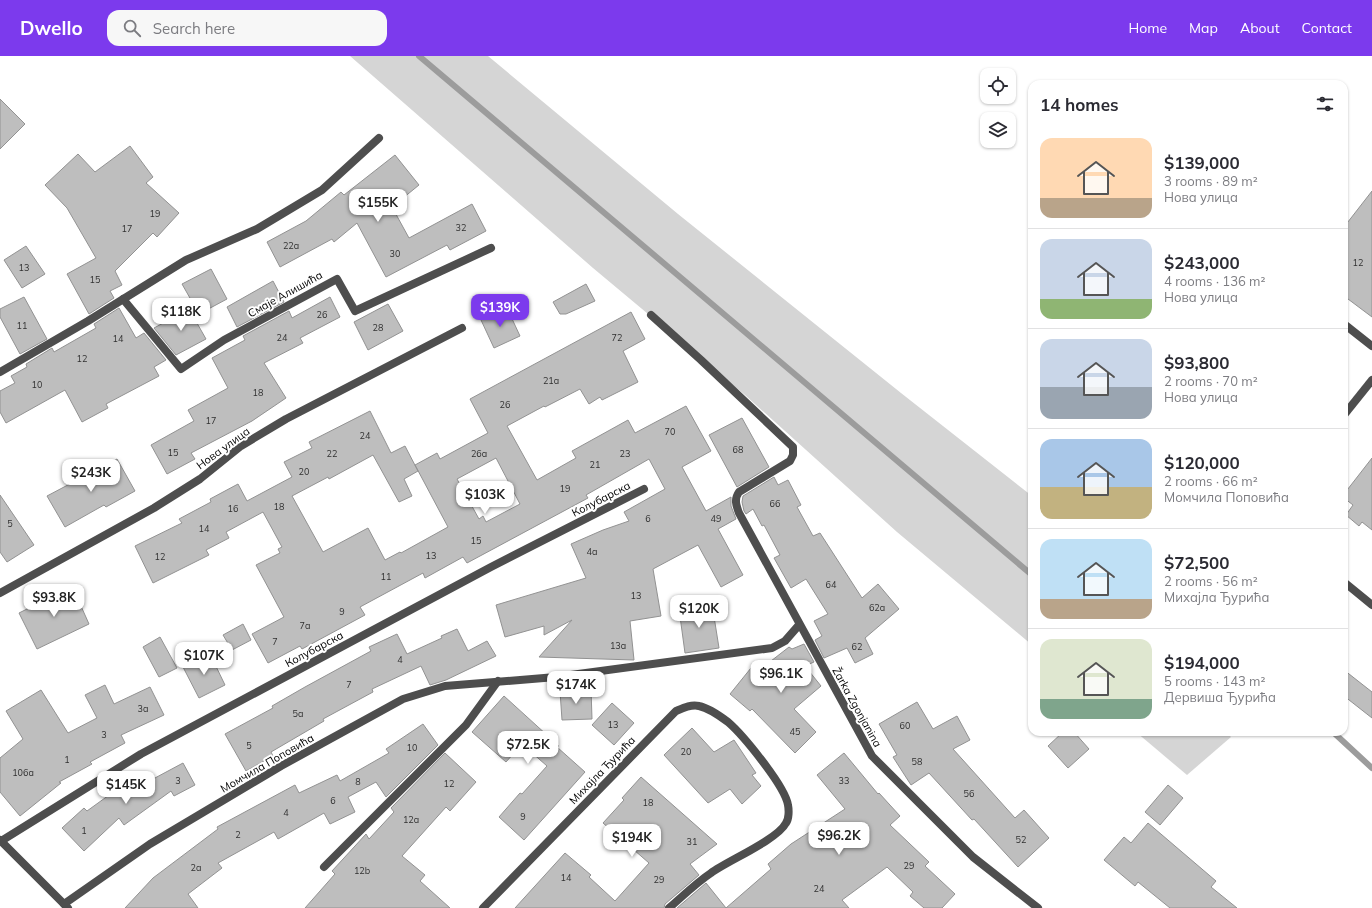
<!DOCTYPE html>
<meta charset="utf-8">
<style>
body{margin:0;font-family:Mulish,sans-serif;background:#f7f7f7;color:#2b2b33;height:100vh;display:flex;flex-direction:column;font-size:15px;white-space:nowrap}
*{box-sizing:border-box;margin:0}
p{font-size:13px;color:#7c7c81}
.icon{flex:none;width:22px;height:22px;fill:none;stroke:currentColor;stroke-width:2;stroke-linecap:round;stroke-linejoin:round}
.map{position:relative;flex:1;overflow:hidden}
.panel{position:absolute;left:1028px;top:24px;width:320px;height:656px;display:flex;flex-direction:column;background:#fff;border-radius:12px;box-shadow:0 1px 3px #0004}
.panel>*{flex:none}
.tools{position:absolute;left:980px;top:12px;display:grid;gap:8px}
.tools a{display:grid;place-items:center;width:36px;height:36px;border-radius:8px;background:#fff;box-shadow:0 1px 3px #0004;font-size:20px}
.price{position:absolute;translate:-50% -34px;padding:0 9px;border-radius:8px;background:#fff;color:#222;font-size:13px;line-height:26px;filter:drop-shadow(0 1px 2px #0008)}
.price::after{content:'';position:absolute;left:50%;top:24px;width:12px;height:9px;margin-left:-6px;background:inherit;clip-path:polygon(0 0,100% 0,50% 100%)}
.price.current{background:#7c3aed;color:#fff}
ul{padding:0;list-style:none}
li{display:flex;align-items:center;gap:12px;height:100px;padding:0 12px}
li+li{border-top:1px solid #e1e1e2}
li span{display:grid;place-items:center;flex:none;width:112px;height:80px;border-radius:12px;color:#555}
li>.icon{margin-inline-start:auto}
span .icon{width:48px;height:48px;fill:#fffc;stroke-width:1}
li b{font-size:17px}
h2{display:flex;justify-content:space-between;align-items:center;height:48px;padding:0 12px;font-size:17px}
header{display:flex;align-items:center;gap:24px;box-sizing:border-box;height:56px;padding:0 20px;background:#7c3aed;color:#fff}
header strong{font-size:19px}
nav{display:flex;gap:22px;margin-inline-start:auto;font-size:14px}
.search{width:280px;height:36px;background:#f7f7f7;display:flex;align-items:center;gap:10px;box-sizing:border-box;padding:0 14px;border-radius:12px;color:#7c7c81;font-size:15px}
.map>svg:first-child{display:block}
.green{fill:#d5d5d5}
.lines{fill:none;stroke-linecap:round;stroke-linejoin:round}
.stream{stroke:#9c9c9c;stroke-width:6}
.building{fill:#bebebe;stroke:#929292;fill-rule:evenodd}
.service{stroke:#4e4e4e;stroke-width:8}
.minor{stroke:#4e4e4e;stroke-width:8}
.labels{text-anchor:middle;dominant-baseline:central;stroke-width:4;stroke-linejoin:round;paint-order:stroke}
.number-label{font-size:9px;fill:#303030}
.street-label{font-size:11px;fill:#000;stroke:#fff}
</style>
<header>
<strong>Dwello</strong>
<div class="search"><svg class="icon" aria-label="search" viewBox="0 0 24 24"><circle cx="10" cy="10" r="6"/><path d="M15 15l6 6"/></svg>Search here</div>
<nav><a>Home</a><a>Map</a><a>About</a><a>Contact</a></nav>
</header>
<div class="map">
<svg width="1372" height="852" viewBox="0 0 1372 852">
<rect width="100%" height="100%" fill="#fff"/>
<g class="green">
<path d="M350,0H488L678,158L901,337L1032,440V589L897,476L745,339L593,212Z"/>
<path d="M1136,676H1226L1231,681L1187,719Z"/>
</g>
<g class="lines">
<g class="stream">
<path d="M419,0L1032,519"/>
<path d="M1333,676L1372,712"/>
</g>
</g>
<g class="building">
<path d="M0,43L25,68L0,93Z"/>
<path d="M130,90L153,121L146,127L179,157L157,181L153,177L115,215L122,229L110,235L114,242L89,258L67,218L96,202L67,152L45,129L78,98L95,116Z"/>
<path d="M395,99L419,129L392,151L409,182L472,148L486,175L450,194L447,189L386,221L357,167L334,186L332,183L280,211L267,186L306,165L341,136L344,139Z"/>
<path d="M1372,135V261L1344,240V171Z"/>
<path d="M26,190L45,218L22,232L4,204Z"/>
<path d="M211,213L227,243L199,258L182,228Z"/>
<path d="M273,225L284,246L237,271L227,251Z"/>
<path d="M586,228L595,245L566,258H560L553,246Z"/>
<path d="M24,241L47,283L20,298L0,261V253Z"/>
<path d="M330,241L340,261L300,282L303,287L264,307L286,342L252,365L191,397L195,403L167,418L151,389L194,365L188,354L228,332L212,302L245,284L243,280L289,255L292,262Z"/>
<path d="M388,248L403,275L368,294L354,266Z"/>
<path d="M119,252L136,282L144,277L166,304L154,311L159,320L106,348L108,352L82,366L65,334L6,367L0,356V335L15,327L11,320L27,311L26,308L52,292L54,296L96,272L94,268Z"/>
<path d="M507,252L520,280L494,292L481,264Z"/>
<path d="M189,253L206,283L176,299L154,272Z"/>
<path d="M631,256L645,283L623,295L638,326L602,344L600,341L589,348L580,333L545,351L544,350L507,370L537,424L576,402L572,395L628,364L635,377L686,350L711,395L682,411L706,455L731,441V450L736,463L718,473L743,519L721,531L698,489L653,513L661,560L630,565L634,604L539,601L572,564L544,579V570L505,581L496,549L586,522L571,488L603,474L629,465L624,456L665,433L649,403L586,439L588,442L467,507L463,501L425,522L423,517L360,551L365,559L302,593L300,590L268,607L252,578L284,561L256,509L280,497L278,493L282,491L263,456L226,476L229,482L206,494L209,499L153,527L135,490L182,467L179,463L211,446L210,443L238,428L247,445L292,421L284,406L312,392L309,386L370,355L391,397L405,390L418,415L404,423L412,440L399,446L373,399L329,423L328,421L292,440L323,496L368,472L385,504L400,496L401,497L448,471L415,409L437,397L440,403L488,377L470,343ZM496,402L520,448L486,466L483,460L479,463L457,423Z"/>
<path d="M742,362L769,411L737,431L709,379Z"/>
<path d="M1372,402V474L1362,466L1359,470L1346,459L1353,449L1344,442V438Z"/>
<path d="M117,403L135,435L106,451L104,449L65,471L47,440Z"/>
<path d="M774,421L778,429L788,424L801,449L797,451L813,480L820,477L862,542L878,528L899,553L865,582L873,598L855,607L847,592L824,602L815,584L822,580L814,565L828,558L806,523L791,532L774,502L780,499L764,469L762,470L753,453L746,458L744,455L742,446L743,440Z"/>
<path d="M0,439L34,489L7,506L0,496Z"/>
<path d="M72,530L89,568L37,593L19,557L51,541V539Z"/>
<path d="M712,548L719,592L685,597L679,553Z"/>
<path d="M243,568L251,584L232,594L223,579Z"/>
<path d="M457,573L468,595L487,585L496,600L446,624L430,629L421,610L372,633L373,636L323,663L324,665L271,696L273,700L246,715L225,678L273,652L272,650L305,631L371,595L369,591L397,578L407,598L442,582L441,580Z"/>
<path d="M160,581L177,612L159,621L143,591Z"/>
<path d="M804,588L814,606L805,610L821,630L794,653L816,676L795,697L752,653L750,655L730,638L755,607L762,612L789,591L792,593Z"/>
<path d="M210,598L225,629L199,642L183,611Z"/>
<path d="M1344,614L1372,636V662L1344,640Z"/>
<path d="M105,629L114,648L150,631L164,659L121,679L125,687L90,706L92,708L59,726L61,727L20,760L0,736V702L23,683L6,655L41,634L68,677L97,662L85,639Z"/>
<path d="M591,633L592,663L562,664L560,635Z"/>
<path d="M504,640L559,690L557,691L585,716L524,784L499,761L520,737L522,738L547,710L522,688L506,706L472,676Z"/>
<path d="M917,646L933,673L957,660L970,684L953,693L1015,762L1024,754L1049,782L1018,811L974,763L972,764L929,717L911,729L893,701L897,699L879,668Z"/>
<path d="M612,647L634,667L614,689L592,669Z"/>
<path d="M423,668L438,689L386,741L376,726L348,741L355,756L330,768L324,757L278,783L274,776L218,807L222,812L188,838L198,852H125L153,822L218,773L217,771L295,729L299,737L337,719L340,725L389,697L386,693Z"/>
<path d="M692,672L714,696L734,684L756,717L752,719L761,730L742,748L730,733L708,747L664,699Z"/>
<path d="M1063,676H1074L1089,693L1068,712L1048,690Z"/>
<path d="M445,697L476,726L450,755L446,751L402,800L425,819L420,825L450,852H305L335,818L332,815L366,778L369,783L394,756L391,752Z"/>
<path d="M844,697L878,738L879,737L900,760L890,769L929,806L925,810L955,838L942,852H924L910,840L913,836L887,811L842,844L849,852H677L706,827L726,852L771,813L768,808L791,788L845,753L817,719Z"/>
<path d="M183,707L195,729L174,740L171,735L124,769L119,762L84,795L62,772L84,752L87,755L134,721L140,730Z"/>
<path d="M641,721L717,788L690,808L699,819L665,848L664,852H515L565,797L591,819L589,821L615,845L649,807L603,767L624,744L622,742Z"/>
<path d="M1168,729L1183,742L1160,769L1145,756Z"/>
<path d="M1148,767L1216,825L1211,831L1237,852H1170L1138,826L1135,830L1104,804L1124,781L1131,787Z"/>
</g>
<g class="lines">
<path class="service" d="M1344,268L1372,290"/>
<g class="minor">
<path d="M123,243L181,313L224,284L337,223L355,255L491,192"/>
<path d="M651,259L701,304L793,391V399L790,405L739,436C734,443 736,449 739,457L872,700L973,801L1038,852"/>
<path d="M0,316L88,265L186,204L257,173L322,134L379,82"/>
<path d="M1344,359L1372,324"/>
<path d="M1344,526L1372,549"/>
<path d="M0,537L154,452L200,423L241,390L286,363L462,272"/>
<path d="M0,784L68,852"/>
<path d="M1,785L141,698L491,511L644,433"/>
<path d="M324,811L466,669L498,625"/>
<path d="M64,848L150,788L281,710L403,643L445,630L556,621L772,592L785,585L799,569"/>
<path d="M483,852L676,655C683,652 691,648 699,650C709,652 720,660 728,666C743,679 785,730 788,749C789,754 789,763 786,767C777,784 727,805 711,817C696,827 683,840 669,852"/>
</g>
</g>
<g class="labels">
<g class="number-label">
<text x="155" y="157">19</text>
<text x="461" y="171">32</text>
<text x="127" y="172">17</text>
<text x="291" y="189">22a</text>
<text x="395" y="197">30</text>
<text x="1358" y="206">12</text>
<text x="24" y="211">13</text>
<text x="95" y="223">15</text>
<text x="322" y="258">26</text>
<text x="22" y="269">11</text>
<text x="378" y="271">28</text>
<text x="282" y="281">24</text>
<text x="617" y="281">72</text>
<text x="118" y="282">14</text>
<text x="82" y="302">12</text>
<text x="551" y="324">21a</text>
<text x="37" y="328">10</text>
<text x="258" y="336">18</text>
<text x="505" y="348">26</text>
<text x="211" y="364">17</text>
<text x="670" y="375">70</text>
<text x="365" y="379">24</text>
<text x="738" y="393">68</text>
<text x="173" y="396">15</text>
<text x="332" y="397">22</text>
<text x="479" y="397">26a</text>
<text x="625" y="397">23</text>
<text x="595" y="408">21</text>
<text x="304" y="415">20</text>
<text x="565" y="432">19</text>
<text x="775" y="447">66</text>
<text x="279" y="450">18</text>
<text x="233" y="452">16</text>
<text x="648" y="462">6</text>
<text x="716" y="462">49</text>
<text x="10" y="467">5</text>
<text x="204" y="472">14</text>
<text x="476" y="484">15</text>
<text x="592" y="495">4a</text>
<text x="431" y="499">13</text>
<text x="160" y="500">12</text>
<text x="386" y="520">11</text>
<text x="831" y="528">64</text>
<text x="636" y="539">13</text>
<text x="877" y="551">62a</text>
<text x="342" y="555">9</text>
<text x="305" y="569">7a</text>
<text x="275" y="585">7</text>
<text x="618" y="589">13a</text>
<text x="857" y="590">62</text>
<text x="400" y="603">4</text>
<text x="349" y="628">7</text>
<text x="143" y="652">3a</text>
<text x="298" y="657">5a</text>
<text x="613" y="668">13</text>
<text x="905" y="669">60</text>
<text x="795" y="675">45</text>
<text x="104" y="678">3</text>
<text x="249" y="689">5</text>
<text x="412" y="691">10</text>
<text x="686" y="695">20</text>
<text x="67" y="703">1</text>
<text x="917" y="705">58</text>
<text x="23" y="716">106a</text>
<text x="178" y="724">3</text>
<text x="844" y="724">33</text>
<text x="358" y="725">8</text>
<text x="449" y="727">12</text>
<text x="969" y="737">56</text>
<text x="333" y="744">6</text>
<text x="648" y="746">18</text>
<text x="286" y="756">4</text>
<text x="523" y="760">9</text>
<text x="411" y="763">12a</text>
<text x="84" y="774">1</text>
<text x="238" y="778">2</text>
<text x="1021" y="783">52</text>
<text x="692" y="785">31</text>
<text x="909" y="809">29</text>
<text x="196" y="811">2a</text>
<text x="362" y="814">12b</text>
<text x="566" y="821">14</text>
<text x="659" y="823">29</text>
<text x="819" y="832">24</text>
</g>
<g class="street-label">
<text transform="translate(285 238) rotate(-29)">Смаје Алишића</text>
<text transform="translate(223 392) rotate(-36)">Нова улица</text>
<text transform="translate(601 443) rotate(-27)">Колубарска</text>
<text transform="translate(314 593) rotate(-28)">Колубарска</text>
<text transform="translate(857 651) rotate(61)">Žarka Zgonjanina</text>
<text transform="translate(267 707) rotate(-30)">Момчила Поповића</text>
<text transform="translate(602 714) rotate(-46)">Михајла Ђурића</text>
</g>
</g>
</svg>
<div class="tools">
<a><svg class="icon" aria-label="locate" viewBox="0 0 24 24"><circle cx="12" cy="12" r="6"/><path d="M12 2v4M12 18v4M2 12h4M18 12h4"/></svg></a>
<a><svg class="icon" aria-label="layers" viewBox="0 0 24 24"><path d="M12 4l9 5-9 5-9-5zM3 14l9 5 9-5"/></svg></a>
</div>
<b class="price" style="left:378px;top:167px">$155K</b>
<b class="price current" style="left:500px;top:272px">$139K</b>
<b class="price" style="left:181px;top:276px">$118K</b>
<b class="price" style="left:91px;top:437px">$243K</b>
<b class="price" style="left:485px;top:459px">$103K</b>
<b class="price" style="left:54px;top:562px">$93.8K</b>
<b class="price" style="left:699px;top:573px">$120K</b>
<b class="price" style="left:204px;top:620px">$107K</b>
<b class="price" style="left:781px;top:638px">$96.1K</b>
<b class="price" style="left:576px;top:649px">$174K</b>
<b class="price" style="left:528px;top:709px">$72.5K</b>
<b class="price" style="left:126px;top:749px">$145K</b>
<b class="price" style="left:839px;top:800px">$96.2K</b>
<b class="price" style="left:632px;top:802px">$194K</b>
<section class="panel">
<h2>14 homes<svg class="icon" aria-label="filters" viewBox="0 0 24 24"><path d="M4 7h16M4 17h16"/><circle cx="9" cy="7" r="2"/><circle cx="15" cy="17" r="2"/></svg></h2>
<ul>
<li><span style="background:linear-gradient(#ffd9b3 75%,#b9a48a 0)"><svg class="icon" aria-label="home" viewBox="0 0 24 24"><path d="M3 11l9-7 9 7M6 9v11h12V9"/></svg></span><div><b>$139,000</b><p>3 rooms · 89 m²</p><p>Нова улица</p></div></li>
<li><span style="background:linear-gradient(#c9d6e8 75%,#8fb573 0)"><svg class="icon" aria-label="home" viewBox="0 0 24 24"><path d="M3 11l9-7 9 7M6 9v11h12V9"/></svg></span><div><b>$243,000</b><p>4 rooms · 136 m²</p><p>Нова улица</p></div></li>
<li><span style="background:linear-gradient(#c9d6e8 60%,#9aa5b1 0)"><svg class="icon" aria-label="home" viewBox="0 0 24 24"><path d="M3 11l9-7 9 7M6 9v11h12V9"/></svg></span><div><b>$93,800</b><p>2 rooms · 70 m²</p><p>Нова улица</p></div></li>
<li><span style="background:linear-gradient(#a9c7e8 60%,#c2b280 0)"><svg class="icon" aria-label="home" viewBox="0 0 24 24"><path d="M3 11l9-7 9 7M6 9v11h12V9"/></svg></span><div><b>$120,000</b><p>2 rooms · 66 m²</p><p>Момчила Поповића</p></div></li>
<li><span style="background:linear-gradient(#bfe0f5 75%,#b9a48a 0)"><svg class="icon" aria-label="home" viewBox="0 0 24 24"><path d="M3 11l9-7 9 7M6 9v11h12V9"/></svg></span><div><b>$72,500</b><p>2 rooms · 56 m²</p><p>Михајла Ђурића</p></div></li>
<li><span style="background:linear-gradient(#dfe7d0 75%,#7fa58c 0)"><svg class="icon" aria-label="home" viewBox="0 0 24 24"><path d="M3 11l9-7 9 7M6 9v11h12V9"/></svg></span><div><b>$194,000</b><p>5 rooms · 143 m²</p><p>Дервиша Ђурића</p></div></li>
</ul>
</section>
</div>
